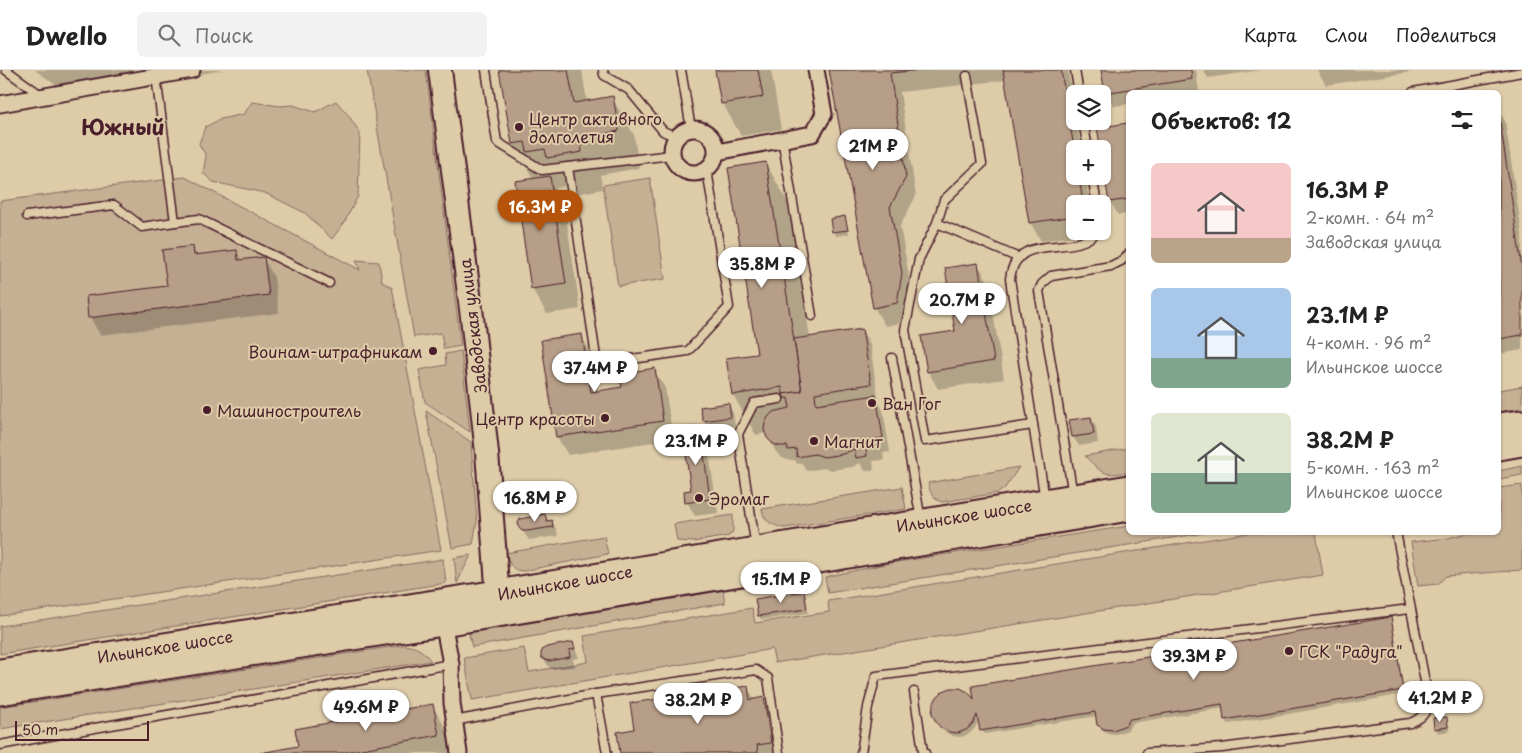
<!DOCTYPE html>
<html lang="ru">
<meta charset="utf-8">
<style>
body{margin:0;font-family:"Playpen Sans",sans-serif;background:#f2f2f2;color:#222;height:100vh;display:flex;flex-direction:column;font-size:19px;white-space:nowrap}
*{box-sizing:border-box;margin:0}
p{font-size:16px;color:#767676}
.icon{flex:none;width:28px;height:28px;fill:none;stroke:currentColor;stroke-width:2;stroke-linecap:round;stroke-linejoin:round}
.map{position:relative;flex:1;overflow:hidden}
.side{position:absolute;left:1126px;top:20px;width:375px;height:445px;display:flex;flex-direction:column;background:#fff;border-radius:8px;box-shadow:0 1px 4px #0004}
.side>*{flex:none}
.buttons{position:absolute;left:1066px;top:15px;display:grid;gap:10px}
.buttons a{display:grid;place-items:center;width:45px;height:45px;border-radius:8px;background:#fff;box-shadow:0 1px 4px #0004;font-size:25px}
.scale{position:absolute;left:15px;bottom:12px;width:134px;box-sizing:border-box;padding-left:5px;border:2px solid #4a1f2b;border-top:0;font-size:14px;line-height:18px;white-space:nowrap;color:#4a1f2b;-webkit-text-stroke:4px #decca9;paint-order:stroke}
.price{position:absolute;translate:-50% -42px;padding:0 11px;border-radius:18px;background:#fff;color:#222;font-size:16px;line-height:32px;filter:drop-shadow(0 1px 2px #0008)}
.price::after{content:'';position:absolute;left:50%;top:30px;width:15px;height:11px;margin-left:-8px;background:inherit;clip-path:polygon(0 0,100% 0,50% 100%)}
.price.current{background:#b45309;color:#fff}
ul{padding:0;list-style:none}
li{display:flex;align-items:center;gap:15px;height:125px;padding:0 25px}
li span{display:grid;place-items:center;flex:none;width:140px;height:100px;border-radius:8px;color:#555}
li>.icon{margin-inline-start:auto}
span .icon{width:60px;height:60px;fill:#fffc;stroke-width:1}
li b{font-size:21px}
h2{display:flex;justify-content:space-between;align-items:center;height:60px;padding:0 25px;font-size:21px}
header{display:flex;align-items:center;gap:30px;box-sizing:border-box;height:70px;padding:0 25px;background:#fff;border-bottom:1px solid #e0e0e0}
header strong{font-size:24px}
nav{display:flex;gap:28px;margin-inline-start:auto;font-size:18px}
.search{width:350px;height:45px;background:#f2f2f2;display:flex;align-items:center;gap:12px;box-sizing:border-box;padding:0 18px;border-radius:8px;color:#767676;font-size:19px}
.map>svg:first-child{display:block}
.green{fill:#c6b094;stroke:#886860}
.shadow{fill:#0003}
.building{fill:#b79e88;stroke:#4a1f2b}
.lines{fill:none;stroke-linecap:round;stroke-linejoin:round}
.lane-casing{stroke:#4a1f2b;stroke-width:11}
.street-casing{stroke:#4a1f2b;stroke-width:19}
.secondary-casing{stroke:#4a1f2b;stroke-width:26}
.primary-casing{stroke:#4a1f2b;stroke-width:29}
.lane{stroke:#decca9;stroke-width:8}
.street{stroke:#decca9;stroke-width:15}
.secondary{stroke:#decca9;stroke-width:22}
.primary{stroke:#decca9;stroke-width:25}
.poi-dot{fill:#4a1f2b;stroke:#decca9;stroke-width:2}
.labels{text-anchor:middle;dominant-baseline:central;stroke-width:4;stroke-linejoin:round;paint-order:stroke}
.poi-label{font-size:16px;fill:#4a1f2b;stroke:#decca9;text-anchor:start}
.street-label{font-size:16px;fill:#4a1f2b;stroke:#decca9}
.district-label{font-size:21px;font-weight:bold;fill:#4a1f2b;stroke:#decca9}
</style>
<header>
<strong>Dwello</strong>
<div class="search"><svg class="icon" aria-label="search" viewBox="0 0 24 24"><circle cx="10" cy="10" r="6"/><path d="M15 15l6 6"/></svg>Поиск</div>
<nav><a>Карта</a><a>Слои</a><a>Поделиться</a></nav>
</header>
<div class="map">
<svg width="1522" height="683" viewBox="0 0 1522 683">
<rect width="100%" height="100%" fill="#decca9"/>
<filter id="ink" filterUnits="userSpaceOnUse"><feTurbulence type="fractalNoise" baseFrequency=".02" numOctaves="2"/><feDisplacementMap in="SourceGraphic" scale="10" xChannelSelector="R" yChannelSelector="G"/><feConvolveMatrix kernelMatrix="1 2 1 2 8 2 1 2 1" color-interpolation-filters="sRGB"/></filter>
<g filter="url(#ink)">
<g class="green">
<path d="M367,0H426L461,276L444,279L441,263L414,267Z"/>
<path d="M336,31L349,46L360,63L358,126L344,153L332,169L305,143L265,123L213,112L203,103L206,86L199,74L205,57L221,49L244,44L252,32L280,36L293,35L315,42Z"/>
<path d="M185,107L360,200L356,190L379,192L382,212L392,217L441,480L0,546V131Z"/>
<path d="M650,108L665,209L618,216L603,115Z"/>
<path d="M461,281L470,362L425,332L419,300L446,295L445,284Z"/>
<path d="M1522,316V338L1499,342V320Z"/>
<path d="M426,341L471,372L477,451L473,474L452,478Z"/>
<path d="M1129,378V402C1102,406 1103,404 1085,386Z"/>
<path d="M1522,396V405L1499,409V401Z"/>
<path d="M1019,397L1005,418L998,423L942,432C932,429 930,422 928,413Z"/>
<path d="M1522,415V500L1446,506L1438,514L1418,516L1411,472L1448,468L1468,463L1499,462V418Z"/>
<path d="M902,417L906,439L784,458C772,455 764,452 762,439Z"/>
<path d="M733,445V461L729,466L693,472L677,471L674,454Z"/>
<path d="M1129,456V462L1203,463L828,523L825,507L890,493Z"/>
<path d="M1248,463H1316L1323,505L775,593L772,579L472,630L464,588L524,578L529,602L588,592L584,566L752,538L755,553L829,542L828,531Z"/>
<path d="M604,466L608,484L523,501C511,501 509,492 506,483Z"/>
<path d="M471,485L457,513L454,488Z"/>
<path d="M443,489L446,513L0,584V556Z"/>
<path d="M723,520L725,533L472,577L469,563Z"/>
<path d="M403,575C416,576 423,580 431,591L0,659V637Z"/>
</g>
<g class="shadow">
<path d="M35,0H224L87,23L63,20Z"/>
<path d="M500,0H582L587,32L612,28L634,65L639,98L600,105L603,119L570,125L565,116L555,118L564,133L580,239L547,244L532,219L534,110L513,74Z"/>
<path d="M717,0H771L781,59L741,66L723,34Z"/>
<path d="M830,0H1068L1081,79H1075V106H1085L1090,134H1075V161H1094L1095,163L1041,171L1030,152L1006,10L900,22L916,126L900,156L912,223L907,252L885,256L874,237Z"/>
<path d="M1103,0H1196L1199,22H1129V34L1114,36L1106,22Z"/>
<path d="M1203,0H1262L1208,8Z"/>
<path d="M1317,0H1424L1326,15Z"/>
<path d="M1499,41L1505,51L1522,164V280L1499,284Z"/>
<path d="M1126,54L1129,58V144L1118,145L1110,131Z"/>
<path d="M766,94L789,134L810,268L862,260L870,274L878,328H876L883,340L890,382L883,383L884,390L873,391L874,400L865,401L860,393L852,397L832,400L824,398L806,401L802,393L797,394L795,390H787L781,387L776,382L766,363L756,365L733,325L758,285Z"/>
<path d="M845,148L849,164L836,166L831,150Z"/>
<path d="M192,177L197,186L236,181L242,191L263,188L274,207L279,243L100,265L90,247L168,217Z"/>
<path d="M978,194L988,212L1004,309L938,319L928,301L956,262Z"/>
<path d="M581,266L592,284L598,322L623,318L654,300L665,318L673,369L568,385L557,367Z"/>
<path d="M728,334L733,343L735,356L709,360L704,351L702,338Z"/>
<path d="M1091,348L1096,357L1098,373L1079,376L1073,367Z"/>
<path d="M699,357L707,371L718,443L695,446L687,432L692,421Z"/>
<path d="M545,445L549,452L552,451L557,461L558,466L529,470L520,457Z"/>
<path d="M803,522L806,527L808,543L762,550L759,546Z"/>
<path d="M1390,548L1392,552L1405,624L1228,654L1225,649L1224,638L1132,653L1128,660L1116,664L1107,663L1101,659L1097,646L984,664L979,649L975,658L969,664L961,667L953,666L945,662L940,656L976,633Z"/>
<path d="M573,574L579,588L573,589L575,597L551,599L548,596L543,587Z"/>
<path d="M747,617L755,630L763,629L778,654L782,683H622L636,660L680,627L684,634L704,631Z"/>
<path d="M433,636L454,673L456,683H267L300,677Z"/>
<path d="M1446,648L1448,652L1450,661L1438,663L1436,658Z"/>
</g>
<g class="building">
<path d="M499,0H568L574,33L613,26L619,61L580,68L582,82L547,88L545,79L527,82L525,72L512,74Z"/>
<path d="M715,0H758L763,27L721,34Z"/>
<path d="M829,0H921L890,3L906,107L890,137L902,203L897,233L873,238Z"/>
<path d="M1003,0H1061L1075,84V106H1079L1083,134H1075V146L1029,153Z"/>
<path d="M1101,0H1191L1192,9L1105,23Z"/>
<path d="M1499,45L1522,198V265L1499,269Z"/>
<path d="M1127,53L1129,64V129L1109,132L1102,91V79H1101L1097,58Z"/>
<path d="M766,92L802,321L783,324L782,317L732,325L726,288L757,284L728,98Z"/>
<path d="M550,106L566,214L531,219L515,111Z"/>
<path d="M845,146L848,160L832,162L830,149Z"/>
<path d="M193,176L194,185L237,180L238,190L264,187L269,225L88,248L86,226L167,216L162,180Z"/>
<path d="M978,193L994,291L927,302L921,266L955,261L945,198Z"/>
<path d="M862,259L871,314L815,323L816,334L876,325L883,368L875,369L876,376L866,377L867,386L856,388L854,379L843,384L824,387L815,384L797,387L796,379L788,380L787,376H778L772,373L767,368L764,360L765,353L768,347L773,342L790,338L788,328H784L783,324L802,321L794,269Z"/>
<path d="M582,264L591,322L622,317L619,304L655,298L663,351L556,367L541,270Z"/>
<path d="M729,333L731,347L703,351L700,337Z"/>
<path d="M1091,347L1094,364L1072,367L1069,350Z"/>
<path d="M700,356L710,429L685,433L684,421L691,420L682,358Z"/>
<path d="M545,444L547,451L552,450L553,457L527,461H522L519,458L518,453L520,449Z"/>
<path d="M804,521L807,539L758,546L755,529Z"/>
<path d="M1391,547L1403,620L1224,650L1222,634L1130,649L1126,655L1113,660L1104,659L1097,655L1095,642L980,661L977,645L973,654L966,660L958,663L949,662L941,658L936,652L932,644L933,635L937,627L943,621L951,618H960L968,622L974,629L972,616Z"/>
<path d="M573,572L575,579L569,580L570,587L549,591L545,590L541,587V583L543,579L547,577Z"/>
<path d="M748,616L750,630L764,627L771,673L757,675L758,683H620L617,662L634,659L630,633L681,626L682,633L703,630L702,623Z"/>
<path d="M433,634L439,665L340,683H260L298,676L295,659Z"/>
<path d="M1447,647L1448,657L1434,659L1433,648Z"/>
</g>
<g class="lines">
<g class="lane-casing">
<g id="lane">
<path d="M6,0L42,26"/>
<path d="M486,0L497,72L542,100L672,85"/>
<path d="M603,0L604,5L629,20L663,61L676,67"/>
<path d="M681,0L691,59"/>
<path d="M1075,0L1079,24"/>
<path d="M156,6L175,152L199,149L329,213"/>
<path d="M967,6L982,94L944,130L937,153L1019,188"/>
<path d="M1413,22L1522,2"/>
<path d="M1083,51L1088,79"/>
<path d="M782,68L812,246"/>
<path d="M568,97L597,294L688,281L729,237L707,100"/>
<path d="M1092,106L1097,134"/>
<path d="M27,146L114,135L142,157L175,152"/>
<path d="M937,153L919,189L905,260L925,371L1033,355"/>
<path d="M892,288L921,450"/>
<path d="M1073,425L1039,221L1042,214L1051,206L1111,196L1121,191L1129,184"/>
<path d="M1045,430L1010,209C1016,158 1075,190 1097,161"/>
<path d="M756,478L738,364L754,333L779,329"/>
<path d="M914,622L923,681L925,683"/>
<path d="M596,624L756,600L768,608L779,683"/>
<path d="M454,651L596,624L607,683"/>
<path d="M0,675L451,594"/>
<path d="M861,683L868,637L876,606L1410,539"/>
<path d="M1147,683L1222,678L1410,653C1425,647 1427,642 1428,627L1396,462"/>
</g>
</g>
<g class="street-casing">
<g id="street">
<path d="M0,34L192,0"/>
<circle cx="694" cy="81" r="22"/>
<path d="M717,82L812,64L824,44L816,0"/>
<path d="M442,546L451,594L452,633L459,683"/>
</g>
</g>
<g class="secondary-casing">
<path id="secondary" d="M440,0L472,247L487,383L499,541"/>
</g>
<g class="primary-casing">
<g id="primary">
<path d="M1499,356L1522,353"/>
<path d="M1499,377L1522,373"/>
<path d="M0,602L497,523L1129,418"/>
<path d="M0,622L443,553L1129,438"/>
</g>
</g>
<use href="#lane" class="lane"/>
<use href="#street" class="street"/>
<use href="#secondary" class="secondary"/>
<use href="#primary" class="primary"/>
</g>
</g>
<g class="poi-dot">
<circle cx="519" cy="57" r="5"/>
<circle cx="433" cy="281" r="5"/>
<circle cx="872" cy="333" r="5"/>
<circle cx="207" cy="340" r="5"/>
<circle cx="605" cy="348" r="5"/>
<circle cx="814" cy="371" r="5"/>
<circle cx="699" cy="428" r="5"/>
<circle cx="1289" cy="581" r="5"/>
</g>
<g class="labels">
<g class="poi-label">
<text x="529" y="48">Центр активного<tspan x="529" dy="18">долголетия</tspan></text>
<text x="423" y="281" text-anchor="end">Воинам-штрафникам</text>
<text x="882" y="333">Ван Гог</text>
<text x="217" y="340">Машиностроитель</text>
<text x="595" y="348" text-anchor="end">Центр красоты</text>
<text x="824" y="371">Магнит</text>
<text x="709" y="428">Эромаг</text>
<text x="1299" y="581">ГСК "Радуга"</text>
</g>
<g class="street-label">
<text transform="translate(472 256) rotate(-97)">Заводская улица</text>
<text transform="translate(964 445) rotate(-9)">Ильинское шоссе</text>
<text transform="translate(565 512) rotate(-10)">Ильинское шоссе</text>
<text transform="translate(165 576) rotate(-9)">Ильинское шоссе</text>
</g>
<g class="district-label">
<text x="123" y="56">Южный</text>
</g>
</g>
</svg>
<div class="buttons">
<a><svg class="icon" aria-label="layers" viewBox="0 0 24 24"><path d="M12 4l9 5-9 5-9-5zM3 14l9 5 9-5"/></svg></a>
<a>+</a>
<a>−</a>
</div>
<div class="scale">50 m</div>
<b class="price" style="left:873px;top:101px">21M ₽</b>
<b class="price current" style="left:540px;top:162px">16.3M ₽</b>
<b class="price" style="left:762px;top:219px">35.8M ₽</b>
<b class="price" style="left:962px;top:255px">20.7M ₽</b>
<b class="price" style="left:595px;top:323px">37.4M ₽</b>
<b class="price" style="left:696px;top:396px">23.1M ₽</b>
<b class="price" style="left:535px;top:453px">16.8M ₽</b>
<b class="price" style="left:781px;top:534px">15.1M ₽</b>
<b class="price" style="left:1194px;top:611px">39.3M ₽</b>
<b class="price" style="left:1440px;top:653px">41.2M ₽</b>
<b class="price" style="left:698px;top:655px">38.2M ₽</b>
<b class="price" style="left:366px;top:662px">49.6M ₽</b>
<section class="side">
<h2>Объектов: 12<svg class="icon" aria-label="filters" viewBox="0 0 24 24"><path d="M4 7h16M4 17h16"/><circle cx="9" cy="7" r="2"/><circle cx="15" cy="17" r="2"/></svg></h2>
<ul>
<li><span style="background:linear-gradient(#f6c9c9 75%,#b9a48a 0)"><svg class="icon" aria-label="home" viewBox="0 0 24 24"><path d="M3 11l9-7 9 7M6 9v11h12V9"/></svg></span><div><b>16.3M ₽</b><p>2-комн. · 64 m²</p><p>Заводская улица</p></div></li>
<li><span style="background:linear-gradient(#a9c7e8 70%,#7fa58c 0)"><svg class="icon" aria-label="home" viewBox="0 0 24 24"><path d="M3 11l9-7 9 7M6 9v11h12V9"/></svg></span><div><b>23.1M ₽</b><p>4-комн. · 96 m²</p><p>Ильинское шоссе</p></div></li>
<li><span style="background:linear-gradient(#dfe7d0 60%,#7fa58c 0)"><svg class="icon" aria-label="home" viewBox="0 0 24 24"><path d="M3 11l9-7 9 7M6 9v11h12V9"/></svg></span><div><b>38.2M ₽</b><p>5-комн. · 163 m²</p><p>Ильинское шоссе</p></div></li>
</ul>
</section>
</div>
